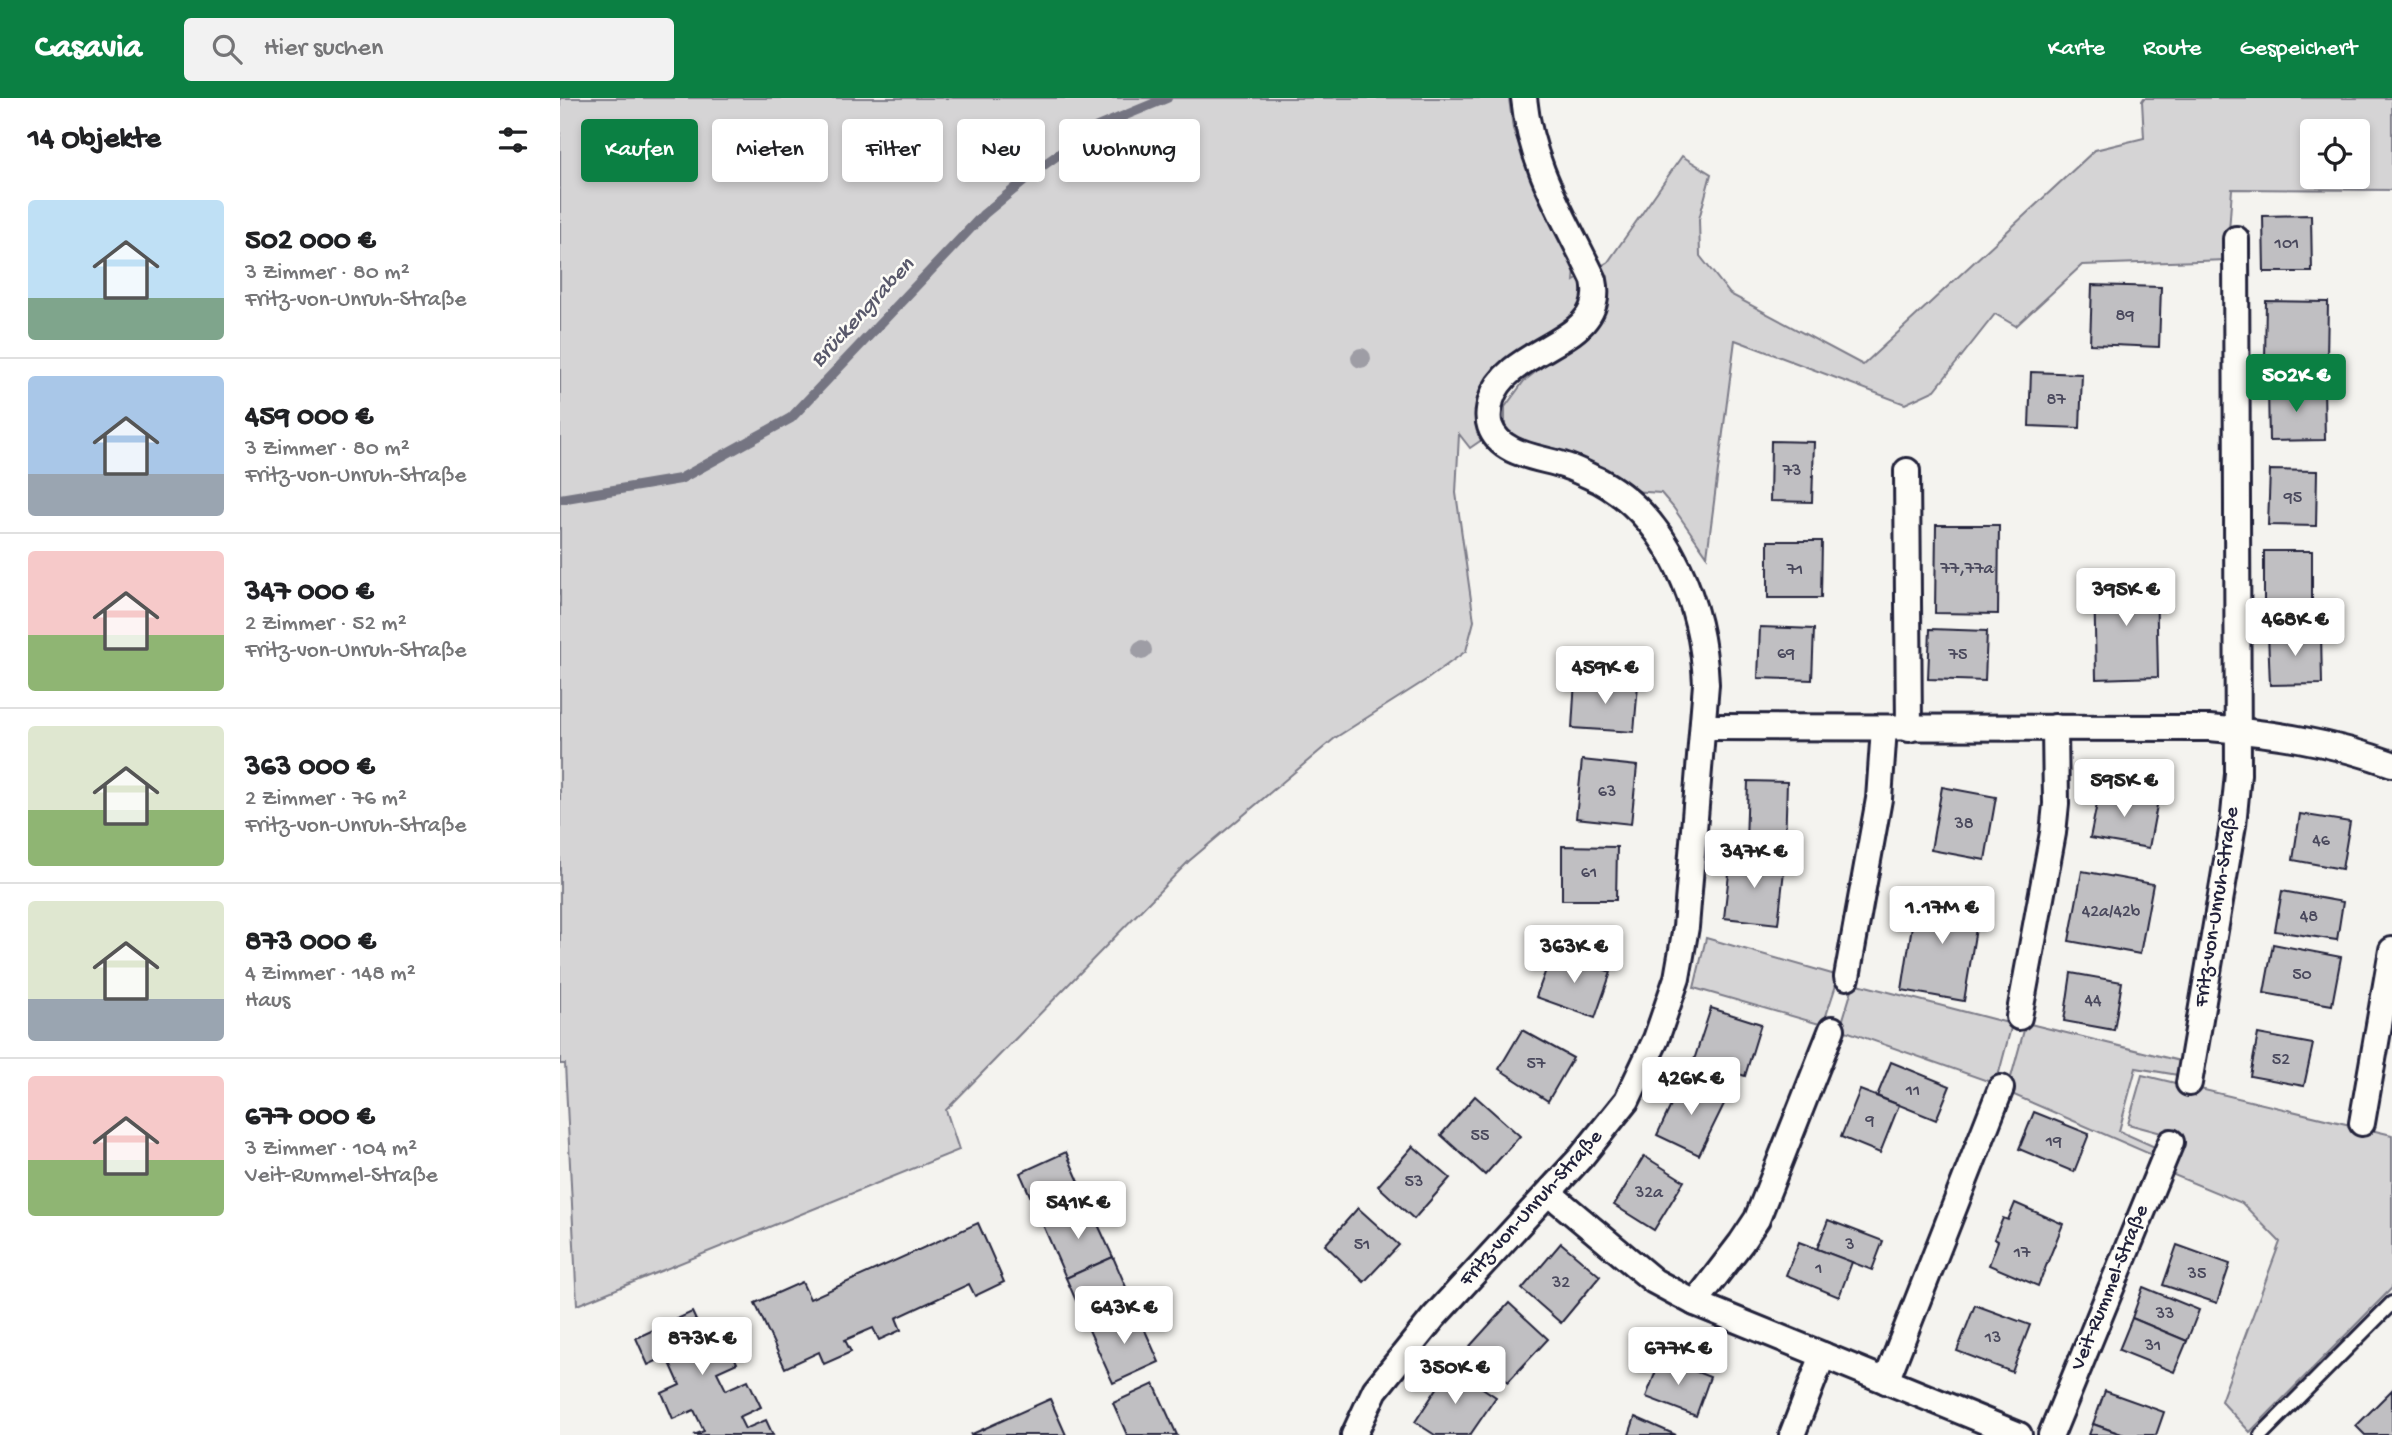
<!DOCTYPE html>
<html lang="de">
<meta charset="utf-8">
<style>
body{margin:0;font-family:"Gochi Hand",sans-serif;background:#f2f2f2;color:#202124;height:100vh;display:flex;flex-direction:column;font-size:26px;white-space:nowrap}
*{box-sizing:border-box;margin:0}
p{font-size:23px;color:#757577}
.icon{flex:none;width:38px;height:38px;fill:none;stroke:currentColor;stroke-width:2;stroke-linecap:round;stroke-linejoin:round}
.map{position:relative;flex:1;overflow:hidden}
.sheet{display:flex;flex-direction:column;background:#fff;width:560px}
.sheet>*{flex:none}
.guide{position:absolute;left:21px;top:21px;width:665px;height:63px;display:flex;gap:14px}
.buttons{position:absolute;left:1740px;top:21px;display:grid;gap:14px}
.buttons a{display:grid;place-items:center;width:70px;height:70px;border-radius:7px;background:#fff;box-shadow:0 4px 10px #0003;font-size:35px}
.price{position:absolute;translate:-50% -60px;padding:0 16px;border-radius:7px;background:#fff;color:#222;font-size:23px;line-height:46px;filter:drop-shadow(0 2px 4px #0008)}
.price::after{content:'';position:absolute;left:50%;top:42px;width:21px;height:16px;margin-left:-10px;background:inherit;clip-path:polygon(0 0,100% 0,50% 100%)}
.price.current{background:#0b8043;color:#fff}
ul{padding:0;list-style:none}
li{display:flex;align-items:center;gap:21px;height:175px;padding:0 28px}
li+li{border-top:2px solid #e0e0e0}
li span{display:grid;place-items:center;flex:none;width:196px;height:140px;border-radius:7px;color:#555}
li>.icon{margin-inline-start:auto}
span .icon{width:84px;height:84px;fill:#fffc;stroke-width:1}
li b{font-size:30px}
h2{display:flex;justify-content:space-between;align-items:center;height:84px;padding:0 28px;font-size:30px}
.pill{padding:0 24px;border-radius:7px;background:#fff;box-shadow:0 4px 10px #0003;font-size:24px;line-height:63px}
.pill.current{background:#0b8043;color:#fff}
header{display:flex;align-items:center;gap:42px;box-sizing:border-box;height:98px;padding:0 35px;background:#0b8043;color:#fff}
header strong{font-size:33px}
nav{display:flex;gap:38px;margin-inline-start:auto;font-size:24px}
.search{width:490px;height:63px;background:#f2f2f2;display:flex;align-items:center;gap:18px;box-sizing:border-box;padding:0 24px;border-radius:7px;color:#757577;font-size:26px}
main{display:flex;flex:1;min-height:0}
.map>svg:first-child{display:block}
.green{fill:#d5d4d5;stroke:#7c7b88;stroke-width:2;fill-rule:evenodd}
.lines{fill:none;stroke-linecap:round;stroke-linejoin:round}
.stream{stroke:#757582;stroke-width:10}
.building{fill:#c0bfc2;stroke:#22223b;stroke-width:2}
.service-casing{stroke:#22223b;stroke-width:18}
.minor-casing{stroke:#22223b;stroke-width:30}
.service{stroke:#fdfcf7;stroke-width:12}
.minor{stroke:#fdfcf7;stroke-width:24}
.tree{fill:#9e9da5}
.labels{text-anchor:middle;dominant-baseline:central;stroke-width:5;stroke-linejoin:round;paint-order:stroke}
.number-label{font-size:18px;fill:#4a495d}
.street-label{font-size:21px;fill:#22223b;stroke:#fdfcf7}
.water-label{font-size:23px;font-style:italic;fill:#59596b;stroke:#fdfcf7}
</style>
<header>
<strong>Casavia</strong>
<div class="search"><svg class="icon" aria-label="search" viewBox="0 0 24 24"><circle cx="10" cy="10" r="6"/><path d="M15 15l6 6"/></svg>Hier suchen</div>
<nav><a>Karte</a><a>Route</a><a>Gespeichert</a></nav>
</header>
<main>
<section class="sheet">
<h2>14 Objekte<svg class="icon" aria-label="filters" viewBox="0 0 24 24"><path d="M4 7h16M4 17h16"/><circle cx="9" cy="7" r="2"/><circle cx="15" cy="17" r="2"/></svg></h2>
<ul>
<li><span style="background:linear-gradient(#bfe0f5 70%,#7fa58c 0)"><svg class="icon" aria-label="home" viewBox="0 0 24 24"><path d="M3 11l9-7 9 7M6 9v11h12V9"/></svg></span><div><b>502 000 €</b><p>3 Zimmer · 80 m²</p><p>Fritz-von-Unruh-Straße</p></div></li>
<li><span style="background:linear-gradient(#a9c7e8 70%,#9aa5b1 0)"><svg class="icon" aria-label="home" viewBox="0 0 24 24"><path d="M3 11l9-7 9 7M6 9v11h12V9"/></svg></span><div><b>459 000 €</b><p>3 Zimmer · 80 m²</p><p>Fritz-von-Unruh-Straße</p></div></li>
<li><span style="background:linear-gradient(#f6c9c9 60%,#8fb573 0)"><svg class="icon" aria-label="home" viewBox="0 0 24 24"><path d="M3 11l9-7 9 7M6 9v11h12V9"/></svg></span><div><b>347 000 €</b><p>2 Zimmer · 52 m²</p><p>Fritz-von-Unruh-Straße</p></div></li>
<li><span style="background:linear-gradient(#dfe7d0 60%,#8fb573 0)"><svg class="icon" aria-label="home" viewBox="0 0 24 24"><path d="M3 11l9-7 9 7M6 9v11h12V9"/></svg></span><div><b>363 000 €</b><p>2 Zimmer · 76 m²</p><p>Fritz-von-Unruh-Straße</p></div></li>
<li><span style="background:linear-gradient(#dfe7d0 70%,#9aa5b1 0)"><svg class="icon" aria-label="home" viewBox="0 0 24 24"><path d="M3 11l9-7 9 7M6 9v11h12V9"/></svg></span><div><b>873 000 €</b><p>4 Zimmer · 148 m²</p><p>Haus</p></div></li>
<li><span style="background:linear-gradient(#f6c9c9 60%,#8fb573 0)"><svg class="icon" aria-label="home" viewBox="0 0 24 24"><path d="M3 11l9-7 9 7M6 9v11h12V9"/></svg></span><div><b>677 000 €</b><p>3 Zimmer · 104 m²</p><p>Veit-Rummel-Straße</p></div></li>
</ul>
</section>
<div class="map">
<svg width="1832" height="1337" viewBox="0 0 1832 1337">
<rect width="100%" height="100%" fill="#f4f3ef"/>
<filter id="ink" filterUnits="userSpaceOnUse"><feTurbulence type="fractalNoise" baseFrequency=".0143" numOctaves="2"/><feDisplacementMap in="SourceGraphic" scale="14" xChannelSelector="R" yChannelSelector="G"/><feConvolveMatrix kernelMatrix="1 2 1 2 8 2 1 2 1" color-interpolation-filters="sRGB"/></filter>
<g filter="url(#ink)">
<g class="green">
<path d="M0,0H949L953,31L992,127L1015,172L1014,183L1048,164L1122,58L1151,76L1139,121L1140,158L1170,196L1303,267L1535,52L1584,40L1582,3L1584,0H1832V92L1672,91L1667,162L1522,167L1456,228L1435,216L1375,292L1345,306L1175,242L1147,458L1113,409L1101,395L1071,393L1009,355L965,343L945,333V309L964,283L991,262L974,249L923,341L910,350L899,336L896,395L914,523L906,553L866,582L775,640L629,763L386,1012L399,1052L17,1207L5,966H0ZM1752,33H1797V79H1752Z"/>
<path d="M1146,840L1279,878L1263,927L1134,890Z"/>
<path d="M1294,885L1452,926L1436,986L1280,931Z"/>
<path d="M1466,925L1620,963L1618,977L1576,970L1559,1033L1595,1049L1592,1057L1447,994Z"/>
<path d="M1582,977L1832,1037V1190L1690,1334L1661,1303L1720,1144L1682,1105L1609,1075L1620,1040L1568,1026Z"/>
</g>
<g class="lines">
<path class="stream" d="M0,401L120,381L231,320L424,116L481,69L537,29L607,0"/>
</g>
<g class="building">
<path d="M1751,117L1752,174H1704L1703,118Z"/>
<path d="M1532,187L1601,189L1599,249L1530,246Z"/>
<path d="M1706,203L1768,204L1767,263L1705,262Z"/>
<path d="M1471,274L1522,276L1520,330L1469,328Z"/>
<path d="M1764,288L1765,342L1709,343L1708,289Z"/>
<path d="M1211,343L1254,344L1252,404L1210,403Z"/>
<path d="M1710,372L1757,373L1756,428L1708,427Z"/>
<path d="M1376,427H1439L1438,516L1375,515Z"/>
<path d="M1208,443H1262L1261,500H1208Z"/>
<rect x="1704" y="453" width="48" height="60"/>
<path d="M1596,480L1598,579L1536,581L1534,481Z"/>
<path d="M1200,529L1254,531L1252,582L1198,580Z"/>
<path d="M1370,531L1427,533L1425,583L1368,581Z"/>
<path d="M1761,534L1762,586L1710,587L1708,535Z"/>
<path d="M1015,582L1078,587L1074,634L1012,630Z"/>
<path d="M1022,662L1077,668L1071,726L1016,720Z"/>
<path d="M1188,683L1227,684L1225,747L1186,745Z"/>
<path d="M1382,689L1436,699L1425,762L1371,752Z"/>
<path d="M1540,691L1598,702L1589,750L1530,740Z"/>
<path d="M1740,716L1790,724L1782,771L1733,762Z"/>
<path d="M1002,748L1057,749L1056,802H1002Z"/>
<path d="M1171,758L1225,764L1218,826L1164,820Z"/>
<path d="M1522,773L1593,786L1580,856L1509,843Z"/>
<path d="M1366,792L1421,800L1404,903L1342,892L1353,821L1361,822Z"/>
<path d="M1722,793L1783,804L1777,842L1715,833Z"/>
<path d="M1713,846L1781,859L1772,907L1704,895Z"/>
<path d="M993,853L1051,874L1035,920L976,899Z"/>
<path d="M1511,875L1562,884L1554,932L1504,923Z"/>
<path d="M1151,910L1201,926L1185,978L1134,962Z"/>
<path d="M962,932L1013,960L988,1003L939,971Z"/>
<path d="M1698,936L1753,946L1744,988L1690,978Z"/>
<path d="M1331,964L1390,988L1376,1022L1317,998Z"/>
<path d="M1123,982L1166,1002L1139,1057L1097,1037Z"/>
<path d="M1300,992L1339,1007L1320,1055L1281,1039Z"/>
<path d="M915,998L960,1038L925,1077L881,1037Z"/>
<path d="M1474,1014L1529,1036L1514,1074L1459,1051Z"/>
<path d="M853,1048L890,1080L854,1121L818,1088Z"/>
<path d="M506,1054L529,1107L483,1127L460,1075Z"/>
<path d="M1084,1058L1124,1083L1094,1132L1054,1107Z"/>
<path d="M1455,1105L1503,1126L1478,1188L1429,1167L1438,1143L1434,1141L1443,1120L1448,1122Z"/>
<path d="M529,1107L553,1159L506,1180L483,1127Z"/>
<path d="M798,1110L839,1147L804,1184L765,1147Z"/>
<path d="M1268,1122L1323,1143L1312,1172L1257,1151Z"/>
<path d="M418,1125L444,1184L415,1198L409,1186L336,1220L341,1232L319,1242L313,1230L285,1242L291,1254L264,1266L259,1254L225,1270L195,1205L242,1184L250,1201Z"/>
<path d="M1239,1144L1292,1164L1279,1199L1226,1177Z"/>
<path d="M1001,1145L1040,1178L1001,1225L962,1191Z"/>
<path d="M1617,1147L1670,1166L1657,1205L1603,1187Z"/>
<path d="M553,1159L576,1212L529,1232L506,1180Z"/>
<path d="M1583,1189L1639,1212L1627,1243L1572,1220Z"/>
<path d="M949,1205L988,1241L948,1284L910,1248Z"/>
<path d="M1415,1207L1470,1227L1452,1274L1397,1253Z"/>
<path d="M576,1212L599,1264L553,1285L529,1232Z"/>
<path d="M132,1214L141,1233L159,1225L177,1265L157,1274L166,1292L188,1282L201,1309L179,1319L185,1331L206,1322L213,1337H134L144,1333L134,1312L113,1321L102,1295L120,1287L107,1258L88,1267L76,1240Z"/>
<path d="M1572,1220L1627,1243L1614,1274L1559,1252Z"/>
<path d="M1101,1260L1150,1279L1136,1318L1086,1299Z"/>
<path d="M891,1269L936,1299L910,1337H875L855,1324Z"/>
<path d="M594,1286L617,1337H567L553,1305Z"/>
<path d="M1832,1292V1337H1805L1796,1328Z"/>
<path d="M1545,1293L1604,1314L1596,1337H1564L1533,1326Z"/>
<path d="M490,1301L506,1337H410Z"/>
<path d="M1075,1319L1116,1337H1069Z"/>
<path d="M1533,1326L1564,1337H1529Z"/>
</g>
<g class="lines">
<g class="service-casing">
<path id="service" d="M1701,1337L1832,1205"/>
</g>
<g class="minor-casing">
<g id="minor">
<path d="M1347,373L1349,631"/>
<path d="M1144,629L1649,630C1712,635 1772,644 1832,666"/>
<path d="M1287,879L1319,701L1324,630"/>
<path d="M1459,919L1493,735L1496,706L1495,629"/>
<path d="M1629,985L1673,727L1678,676L1676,141"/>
<path d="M1802,1025L1832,852"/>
<path d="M989,1095L1094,1183L1135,1205L1459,1337"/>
<path d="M1135,1205L1181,1145L1197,1121L1272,931"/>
<path d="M1326,1283L1441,990"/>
<path d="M794,1337L815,1292L873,1220L1022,1058L1067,1002L1096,941L1117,880L1126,829L1146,586C1143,509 1111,422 1040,383C1029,378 1018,372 1006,368C981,359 940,358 930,328C927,319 929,310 931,302C948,246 1048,248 1034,182C1005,120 971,70 964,0"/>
<path d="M1232,1337L1263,1257"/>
<path d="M1491,1337L1611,1044"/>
</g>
</g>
<use href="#service" class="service"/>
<use href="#minor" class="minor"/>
</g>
<g class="tree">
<circle cx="55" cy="32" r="10"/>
<circle cx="801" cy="260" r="10"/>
<circle cx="582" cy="552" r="10"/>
</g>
</g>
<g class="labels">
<g class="number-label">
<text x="1727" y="146">101</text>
<text x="1565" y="218">89</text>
<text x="1496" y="302">87</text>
<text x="1232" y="373">73</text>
<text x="1733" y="400">95</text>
<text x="1407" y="471">77,77a</text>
<text x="1235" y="472">71</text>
<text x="1226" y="556">69</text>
<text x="1398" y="557">75</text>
<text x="1047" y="694">63</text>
<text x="1404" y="726">38</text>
<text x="1761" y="743">46</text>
<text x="1029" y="775">61</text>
<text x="1551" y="814">42a/42b</text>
<text x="1749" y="819">48</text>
<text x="1742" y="877">50</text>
<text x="1533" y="903">44</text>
<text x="1721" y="962">52</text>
<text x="976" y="966">57</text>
<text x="1353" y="993">11</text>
<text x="1310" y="1023">9</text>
<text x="920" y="1038">55</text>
<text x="1494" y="1044">19</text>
<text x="854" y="1084">53</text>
<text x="1089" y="1095">32a</text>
<text x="802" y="1147">51</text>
<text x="1290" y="1147">3</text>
<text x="1462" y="1155">17</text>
<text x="1259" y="1171">1</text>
<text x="1637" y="1176">35</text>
<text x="1001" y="1185">32</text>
<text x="1605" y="1216">33</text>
<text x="1433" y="1240">13</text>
<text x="1593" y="1248">31</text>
</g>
<g class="street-label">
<text transform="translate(1658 809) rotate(-81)">Fritz-von-Unruh-Straße</text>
<text transform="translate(972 1111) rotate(-48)">Fritz-von-Unruh-Straße</text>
<text transform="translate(1551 1190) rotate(-68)">Veit-Rummel-Straße</text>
</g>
<g class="water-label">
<text transform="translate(303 215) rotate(-47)">Brückengraben</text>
</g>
</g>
</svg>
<div class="buttons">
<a><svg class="icon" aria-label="locate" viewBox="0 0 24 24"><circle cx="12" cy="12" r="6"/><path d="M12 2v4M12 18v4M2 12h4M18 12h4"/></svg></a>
</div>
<b class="price current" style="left:1736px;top:316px">502K €</b>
<b class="price" style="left:1566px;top:530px">395K €</b>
<b class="price" style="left:1735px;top:560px">468K €</b>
<b class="price" style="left:1045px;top:608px">459K €</b>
<b class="price" style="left:1564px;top:721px">595K €</b>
<b class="price" style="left:1194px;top:792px">347K €</b>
<b class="price" style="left:1382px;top:848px">1.17M €</b>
<b class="price" style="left:1014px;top:887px">363K €</b>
<b class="price" style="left:1131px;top:1019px">426K €</b>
<b class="price" style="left:518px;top:1143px">541K €</b>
<b class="price" style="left:564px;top:1248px">643K €</b>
<b class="price" style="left:142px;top:1279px">873K €</b>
<b class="price" style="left:1118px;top:1289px">677K €</b>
<b class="price" style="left:895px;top:1308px">350K €</b>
<div class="guide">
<a class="pill current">Kaufen</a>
<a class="pill">Mieten</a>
<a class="pill">Filter</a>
<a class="pill">Neu</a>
<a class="pill">Wohnung</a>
</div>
</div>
</main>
